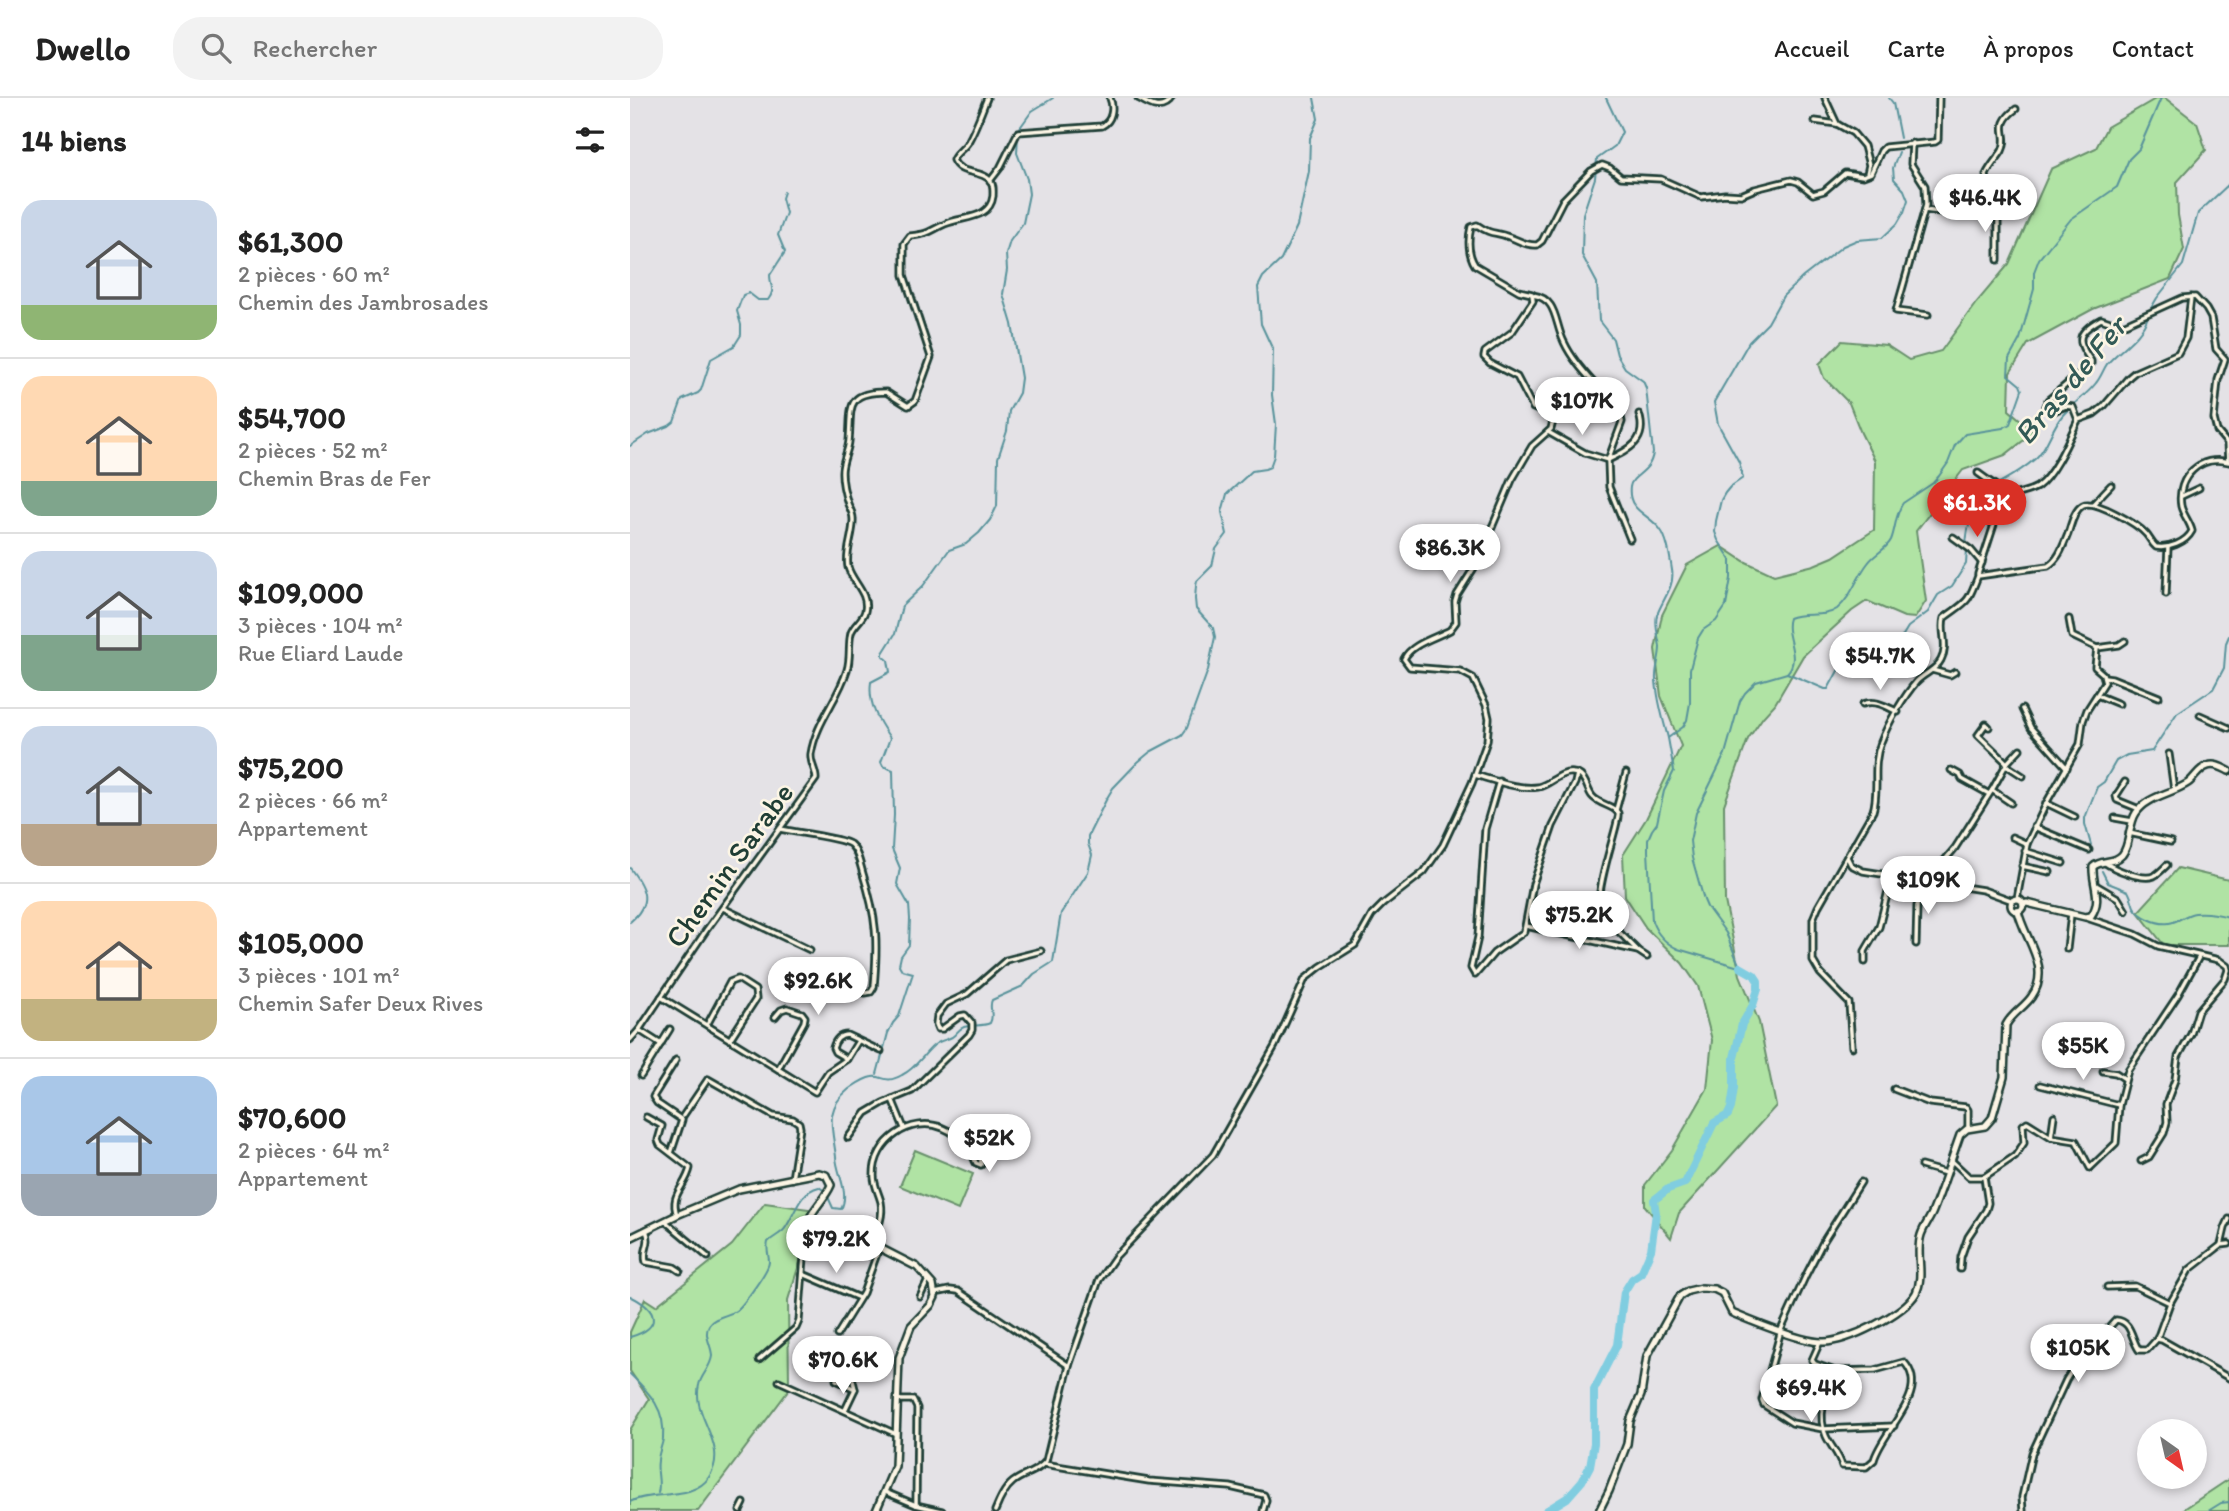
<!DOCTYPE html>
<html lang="fr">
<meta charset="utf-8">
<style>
body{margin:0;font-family:Itim,sans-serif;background:#f2f2f2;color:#222;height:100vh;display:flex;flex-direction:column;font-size:26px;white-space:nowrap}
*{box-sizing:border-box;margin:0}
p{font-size:23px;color:#767676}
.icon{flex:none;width:38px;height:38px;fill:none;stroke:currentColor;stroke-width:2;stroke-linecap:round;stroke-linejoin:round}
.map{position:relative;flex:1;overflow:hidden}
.details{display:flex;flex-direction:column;background:#fff;width:630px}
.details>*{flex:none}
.needle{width:46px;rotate:146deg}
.buttons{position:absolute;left:1507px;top:1321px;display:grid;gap:14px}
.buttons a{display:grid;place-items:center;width:70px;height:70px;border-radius:50%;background:#fff;box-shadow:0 4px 10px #0003;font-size:35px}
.price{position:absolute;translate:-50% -60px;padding:0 16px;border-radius:24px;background:#fff;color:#222;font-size:23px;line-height:46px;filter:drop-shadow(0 2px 4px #0008)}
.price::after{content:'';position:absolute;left:50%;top:42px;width:21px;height:16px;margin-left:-10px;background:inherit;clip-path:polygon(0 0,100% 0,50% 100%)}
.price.on{background:#d93025;color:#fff}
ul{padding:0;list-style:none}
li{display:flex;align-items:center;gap:21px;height:175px;padding:0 21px}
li+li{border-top:2px solid #e0e0e0}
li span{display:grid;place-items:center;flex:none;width:196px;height:140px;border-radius:21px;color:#555}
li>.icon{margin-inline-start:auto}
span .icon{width:84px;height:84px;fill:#fffc;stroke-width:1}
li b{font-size:30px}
h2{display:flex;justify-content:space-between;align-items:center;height:84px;padding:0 21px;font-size:30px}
header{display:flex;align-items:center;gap:42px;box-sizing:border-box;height:98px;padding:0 35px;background:#fff;border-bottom:2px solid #e0e0e0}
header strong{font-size:33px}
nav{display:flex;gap:38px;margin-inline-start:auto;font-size:24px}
.search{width:490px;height:63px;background:#f2f2f2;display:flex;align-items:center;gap:18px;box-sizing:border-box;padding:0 24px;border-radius:28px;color:#767676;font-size:26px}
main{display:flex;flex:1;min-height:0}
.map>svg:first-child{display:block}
.green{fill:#b0e3a4;stroke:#68906c;stroke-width:2}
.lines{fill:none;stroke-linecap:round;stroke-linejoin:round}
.stream{stroke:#59939b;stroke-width:2}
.river{stroke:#80cde0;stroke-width:8}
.street-casing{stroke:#1f3d34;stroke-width:9}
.secondary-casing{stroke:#1f3d34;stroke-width:10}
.street{stroke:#fcf5e5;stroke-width:3.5}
.secondary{stroke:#fcf5e5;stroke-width:5}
.labels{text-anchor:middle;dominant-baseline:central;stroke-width:5;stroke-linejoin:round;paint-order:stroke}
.street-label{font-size:30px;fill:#1f3d34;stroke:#fcf5e5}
.water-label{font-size:32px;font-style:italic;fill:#325a56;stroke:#fcf5e5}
</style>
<header>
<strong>Dwello</strong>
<div class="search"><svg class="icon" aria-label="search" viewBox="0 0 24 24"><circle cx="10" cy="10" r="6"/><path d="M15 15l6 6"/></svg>Rechercher</div>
<nav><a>Accueil</a><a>Carte</a><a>À propos</a><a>Contact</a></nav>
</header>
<main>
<section class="details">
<h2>14 biens<svg class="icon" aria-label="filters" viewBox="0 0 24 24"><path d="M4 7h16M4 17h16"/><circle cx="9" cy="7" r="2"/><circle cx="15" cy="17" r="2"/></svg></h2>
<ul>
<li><span style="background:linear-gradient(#c9d6e8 75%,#8fb573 0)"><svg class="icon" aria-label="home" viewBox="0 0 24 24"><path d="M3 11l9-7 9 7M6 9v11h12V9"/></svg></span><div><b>$61,300</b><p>2 pièces · 60 m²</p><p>Chemin des Jambrosades</p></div></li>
<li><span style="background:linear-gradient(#ffd9b3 75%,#7fa58c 0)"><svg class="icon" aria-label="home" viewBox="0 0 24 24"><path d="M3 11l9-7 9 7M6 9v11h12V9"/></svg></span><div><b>$54,700</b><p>2 pièces · 52 m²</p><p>Chemin Bras de Fer</p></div></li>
<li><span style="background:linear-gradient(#c9d6e8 60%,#7fa58c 0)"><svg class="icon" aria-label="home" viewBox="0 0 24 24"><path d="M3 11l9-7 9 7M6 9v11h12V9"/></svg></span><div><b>$109,000</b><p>3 pièces · 104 m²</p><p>Rue Eliard Laude</p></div></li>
<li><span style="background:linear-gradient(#c9d6e8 70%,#b9a48a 0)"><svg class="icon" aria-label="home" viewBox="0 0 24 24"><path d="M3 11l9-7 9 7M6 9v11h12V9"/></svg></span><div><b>$75,200</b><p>2 pièces · 66 m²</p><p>Appartement</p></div></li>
<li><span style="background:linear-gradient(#ffd9b3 70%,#c2b280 0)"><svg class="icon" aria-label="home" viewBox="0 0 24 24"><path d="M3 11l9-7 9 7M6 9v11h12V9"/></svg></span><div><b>$105,000</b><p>3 pièces · 101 m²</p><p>Chemin Safer Deux Rives</p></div></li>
<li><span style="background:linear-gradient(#a9c7e8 70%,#9aa5b1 0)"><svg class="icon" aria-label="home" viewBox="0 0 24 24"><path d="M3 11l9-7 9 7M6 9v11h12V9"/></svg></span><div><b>$70,600</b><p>2 pièces · 64 m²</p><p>Appartement</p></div></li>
</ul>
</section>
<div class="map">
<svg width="1599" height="1413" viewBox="0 0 1599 1413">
<rect width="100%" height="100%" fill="#e4e2e6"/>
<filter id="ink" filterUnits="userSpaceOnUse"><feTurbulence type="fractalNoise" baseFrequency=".0143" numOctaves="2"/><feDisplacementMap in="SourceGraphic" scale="14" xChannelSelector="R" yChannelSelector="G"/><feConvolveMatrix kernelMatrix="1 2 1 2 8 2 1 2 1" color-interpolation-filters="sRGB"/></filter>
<g filter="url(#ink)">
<g class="green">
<path d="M1527,0H1535L1567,25L1576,52L1547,84L1548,117L1554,151L1540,181L1463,211L1398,246L1380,275L1379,312L1399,329L1403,335L1375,357L1333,372L1286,433L1296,503L1285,520L1274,519L1237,503L1222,513L1173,558L1145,606L1133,619L1118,641L1094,707L1095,803L1110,877L1129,924L1146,1008L1049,1115L1041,1140L1015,1108V1087L1042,1052L1077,991L1082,942L1068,888L1052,865L1016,830L995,798L993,757L1016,721L1051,648L1031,598L1025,551L1032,517L1057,467L1091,448L1114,463L1144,477L1184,467L1203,459L1244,432L1245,363L1231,335L1219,305L1194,280L1189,266L1212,243L1256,247L1279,262L1311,253L1346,205L1379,166L1421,71L1466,50L1477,29Z"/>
<path d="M1548,770L1599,782V847H1534L1508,814Z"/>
<path d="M285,1052L343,1076L328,1112L270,1088Z"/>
<path d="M135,1105L186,1112L158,1202L159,1287L161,1289L68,1413H0V1332L19,1301L0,1273V1234L15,1201L26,1208L102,1147Z"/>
<path d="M1599,1381V1413H1551Z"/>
</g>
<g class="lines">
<g class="stream">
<path d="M976,0L992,34L985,48L967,61L965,80L953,116L952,157L967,185L969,223L983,241L987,257L995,270L1013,283L1016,290L1023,355C1020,376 1002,376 1000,389C997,413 1019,416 1030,431C1038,441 1040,460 1042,472C1045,489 1032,502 1027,517C1024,528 1029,539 1030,549C1030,560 1025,571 1026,582C1027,601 1033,621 1038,640"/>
<path d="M1259,0L1263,5L1270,40"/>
<path d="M389,31L402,13L423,0"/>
<path d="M1520,212L1527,200L1553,167L1568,115L1599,86"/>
<path d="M0,348L18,336L39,328L44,324L52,302L68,295L71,292L81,261L104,248L111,237V227L107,213L113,197L119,195L128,202H138C146,192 140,188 140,177L155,154L148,137L156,115L152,100L154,94"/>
<path d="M1336,446C1343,379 1366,396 1406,360C1418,349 1421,331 1432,318C1442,306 1457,297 1466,285C1471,279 1473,272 1477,266C1491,250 1512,239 1518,218"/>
<path d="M1157,575C1172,559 1153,538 1159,520C1173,513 1193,521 1207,511C1221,500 1227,479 1238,465C1244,456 1256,452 1261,442C1266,430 1265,416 1273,405L1303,385L1309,378L1318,365L1325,347L1335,336L1373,330L1380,326L1392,292L1390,287L1378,277L1379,261L1390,241L1404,191V174L1409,161L1441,121L1487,89L1499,61L1509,51L1531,0"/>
<path d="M1461,747L1455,726V720L1467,689L1474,684L1486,663L1497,657L1522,653L1547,615L1583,591L1594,570L1596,545L1599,538"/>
<path d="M0,770C16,791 22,805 0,824"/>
<path d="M1472,773L1478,785L1498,793C1501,798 1502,804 1504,809C1510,819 1528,827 1539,825C1548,824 1556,816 1565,815C1577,814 1588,816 1599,819"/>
<path d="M1109,869L1048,851C1035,845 1027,837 1022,823L1018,753V741L1022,732L1027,725L1034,693L1044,673L1038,640L1053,629L1057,622L1060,605V571L1068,540L1073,532L1086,523L1096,508L1101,480V462L1088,442L1085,434L1086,423L1091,402L1095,395L1100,389L1113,380L1109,364L1088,326L1084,304L1119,244L1138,225L1153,198L1173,179L1213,148L1227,142L1252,140L1267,126L1274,114L1278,102L1274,92L1264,81L1263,70L1269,54"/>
<path d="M1110,869L1096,835L1077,809L1074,802L1062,760L1060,743L1066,715L1095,656L1110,603L1115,595L1126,584L1157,575L1195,591H1198L1209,571L1224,569H1238L1249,565L1261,557L1278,529L1298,514L1308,497L1322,488L1336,466L1337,451"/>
<path d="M247,976L258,935L263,925L269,918L283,875L272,872L269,867L271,858L279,847L280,821L279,807L267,786L270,770L262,751L264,717L263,672L253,668L251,664L260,640C248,623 238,605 241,584L260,574L258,562L253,558V555L265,536L272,508L293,488L319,452L336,446L349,435L360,422L367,408L368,360L377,333L379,313L389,295L391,280L382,226L373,196L377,172L376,156L380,143L393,125L399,96L397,81L387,55L388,37"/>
<path d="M198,1099L203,1110L211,1111C220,1095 207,1076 206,1059C203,1031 193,1012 219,991C225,987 234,980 242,979C254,977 254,987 272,977C286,970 292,958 303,948C308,943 316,942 322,939C327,936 328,931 334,929C343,926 352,929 360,925C365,917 358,910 362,902L393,888L404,876L423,864L431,815L458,774L462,757L458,746V738L477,700L483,690L508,664L520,654L552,637L557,630L578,572L585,539L583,530L566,511L565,501L566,488L567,483L582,468L586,451L597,436L592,414L597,396L622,373L635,371L640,369L644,358L646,326L642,297L643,252L631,226L628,189L633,179L651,162L667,128L679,73L680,40L688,21L684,0"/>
<path d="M0,1198C27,1211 34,1229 0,1239"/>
<path d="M0,1276C20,1295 36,1312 33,1341C32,1349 28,1355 28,1363C26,1374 31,1383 28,1395"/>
<path d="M0,1404C22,1392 64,1403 79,1379C100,1347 61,1319 69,1287C71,1277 81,1269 82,1258C82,1248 73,1237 79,1227C85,1218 99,1218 107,1212C113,1207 139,1172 139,1164C139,1157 136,1152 138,1144C144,1138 152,1136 156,1129C166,1114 169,1094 189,1089L196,1094"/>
<path d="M1578,1413L1591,1405L1599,1404"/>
</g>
<path class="river" d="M916,1413L937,1400L952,1383L960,1368L964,1345V1292L987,1247L994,1194L1002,1181L1011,1175L1021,1152L1026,1115L1024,1102L1038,1091L1055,1085L1084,1025L1098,1017L1101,1010L1104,990V960L1112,926L1123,907L1128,891V883L1124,877L1110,869"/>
<g class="street-casing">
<g id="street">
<path d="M508,0C520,7 532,15 542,0"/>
<path d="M1195,0L1207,26L1223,35L1234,48L1239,67L1237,76"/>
<path d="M1185,23L1207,26"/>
<path d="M1282,45L1281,66L1295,88L1296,107L1266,213L1298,217"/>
<path d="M360,83L370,70L388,34L472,28C482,23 484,10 480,0"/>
<path d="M1357,103L1365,110L1368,115V162"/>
<path d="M1295,112L1324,116L1351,103H1357L1359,97L1356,77C1360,68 1367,61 1372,53C1381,35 1362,29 1386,11"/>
<path d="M903,197C928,201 924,224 934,244C947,272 974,292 991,319L992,324L978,362L979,389L1000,441"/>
<path d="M1448,322L1443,309L1436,308L1421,314L1415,308L1418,302L1461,266V263C1446,242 1446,235 1471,221L1489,227L1495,226L1552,200L1565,199L1576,211L1581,220L1586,251L1595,261L1588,282L1584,321L1587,333L1597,345L1598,363"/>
<path d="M918,334L955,355L978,362C999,352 1018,343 1009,316"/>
<path d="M1348,375L1380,398"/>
<path d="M1552,398L1569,390"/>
<path d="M1463,406L1481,387"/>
<path d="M1323,439L1341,452L1352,465"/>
<path d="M1348,476L1371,405C1381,395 1395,396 1407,389C1424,377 1439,341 1448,322L1464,316L1474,308L1499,279L1505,274L1548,255L1556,240L1561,199"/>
<path d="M1536,496L1538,449"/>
<path d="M1439,521L1442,538L1467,550"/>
<path d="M1302,572L1320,577L1325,574"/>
<path d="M1474,579L1482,580L1529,599"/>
<path d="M1467,597L1489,606"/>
<path d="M1233,606C1245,601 1257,609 1268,614"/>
<path d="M1392,611L1401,630L1437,670"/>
<path d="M1570,617L1599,630"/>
<path d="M1359,629L1356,626L1348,637L1377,665"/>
<path d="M1539,656L1544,692"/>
<path d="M1376,667L1393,678"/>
<path d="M1321,672L1330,677L1332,681L1359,696"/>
<path d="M845,677C864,682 888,692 908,689C920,687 930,673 943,675C956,676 956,690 962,698C969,707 984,707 988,715C991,720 965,790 970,808C973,821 999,843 1008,853"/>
<path d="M869,683L855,731L848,839L841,870L845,877L864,855L894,834L903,786L923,728L945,685L947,676"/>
<path d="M1495,684L1486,698L1487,702L1509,711"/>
<path d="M1362,692L1381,705"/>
<path d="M1416,705L1445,719"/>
<path d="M986,712L996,675"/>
<path d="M1485,720L1502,723"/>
<path d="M1404,729L1459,752"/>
<path d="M150,731C163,734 212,740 220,746C228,753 230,766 233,776C247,820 248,843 244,889L241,894L235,895L215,888"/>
<path d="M1499,735L1541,744"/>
<path d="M1382,739L1397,746"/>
<path d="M1395,753L1433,765"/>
<path d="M1217,759L1221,767L1233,773L1353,792L1383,803"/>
<path d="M1474,764C1484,771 1512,783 1524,778C1528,776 1534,770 1537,767"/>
<path d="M1392,768L1420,774"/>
<path d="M1466,787L1488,800L1496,813"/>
<path d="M1387,801L1397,746L1418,702L1450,646L1453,623L1457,612L1475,584L1473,576L1465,569L1467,550L1489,547L1495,543"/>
<path d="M93,810L180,852"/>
<path d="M1457,820L1505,836L1528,848L1589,862L1597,868L1598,872L1595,881L1568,913L1561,936L1548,959L1545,982L1536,1006L1537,1024L1534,1035L1519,1059L1511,1063"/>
<path d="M896,828L1008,853L1017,859"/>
<path d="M1286,846L1287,808L1293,788L1325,750L1362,692L1377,665L1390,651"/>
<path d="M1437,851L1441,816"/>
<path d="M1235,864V853L1249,829L1262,777"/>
<path d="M31,899L185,994L198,974L217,961L228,943"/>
<path d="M145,919L151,912L157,910L172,915L175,919L174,924L148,971"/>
<path d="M77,927L100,884L108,881L125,892L126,901L100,941"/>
<path d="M9,932L31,946"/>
<path d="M0,942L9,932L77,831L186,681C186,672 180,665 181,656C186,624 208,602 217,572C221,560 218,547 221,535C224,526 233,522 235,513C239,495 222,484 218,469C215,453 224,436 223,421C223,415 220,411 218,406C215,397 212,384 212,374C212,363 218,354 219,343C222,310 214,294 256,294L278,308L285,303L301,259L274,177V146L280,138C301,136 299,133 315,126C333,118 360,122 363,98C363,92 364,87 360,82C350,71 330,78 323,62C326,54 333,52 338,44C346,30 351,15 357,0"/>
<path d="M1222,949L1219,905L1190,875L1183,863V821L1188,809L1243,713C1250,692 1241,669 1251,644C1258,625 1274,598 1287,583C1295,575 1306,572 1311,562C1319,547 1310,534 1314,520C1338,502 1337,507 1348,478L1418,468C1429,461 1433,448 1438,436C1441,427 1444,412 1453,407C1465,401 1507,426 1516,436C1520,440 1521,445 1526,449C1538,451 1556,445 1562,433C1560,424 1553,417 1551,408C1546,379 1571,356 1599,364"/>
<path d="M217,961L205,954L203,950C205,943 209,937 217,937L251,953"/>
<path d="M1473,973L1486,975L1495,981"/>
<path d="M11,978L40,931"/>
<path d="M1410,987L1489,1007"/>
<path d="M1264,991L1300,1005L1336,1009L1338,1012V1030"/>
<path d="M262,1001L274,1030"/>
<path d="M53,1018L78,981L143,1018L163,1021L169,1025L170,1030L162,1081"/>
<path d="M16,1019L32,1028L28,1042L30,1047L60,1070C56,1089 39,1096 47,1117"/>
<path d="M1421,1039L1424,1018"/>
<path d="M218,1040L236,1015L253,1005L282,993L339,937L342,932V925L335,917L330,918L312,931H308L306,926L307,918L316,906L337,896L376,862L411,853"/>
<path d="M41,1055L52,1022L27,1005L23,999L46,962"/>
<path d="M1321,1062L1339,1079H1354L1385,1058L1394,1045L1393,1027L1397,1024L1421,1039L1446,1043L1460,1070L1486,1045L1489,1007L1498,972L1548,897L1569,859"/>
<path d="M1291,1068L1316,1075"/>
<path d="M1231,1084L1193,1144L1176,1177L1151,1232L1132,1302L1134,1307L1162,1325L1193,1331L1264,1328"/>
<path d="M35,1123L78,1159"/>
<path d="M16,1132C22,1147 12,1151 16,1164L44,1169L50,1173"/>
<path d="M241,1146C247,1132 254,1120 251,1104C249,1096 244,1087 244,1078C243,1043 281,1017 313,1030C329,1036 338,1051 351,1061V1067L346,1065L341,1054"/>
<path d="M1591,1147L1595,1130L1599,1121"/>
<path d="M1330,1171L1331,1159L1338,1139L1356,1112L1358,1105L1354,1079"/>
<path d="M173,1176L229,1200"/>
<path d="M1477,1189L1505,1188L1540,1205"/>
<path d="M305,1195L320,1192L328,1193L439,1268"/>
<path d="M290,1199L298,1182"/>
<path d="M207,1237L233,1195L249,1150"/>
<path d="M1527,1241L1532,1242L1599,1280"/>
<path d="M1190,1244L1182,1262L1185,1266L1205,1273C1197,1293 1186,1316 1196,1338C1201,1349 1209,1356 1212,1368L1236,1369L1244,1362C1252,1332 1302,1294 1274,1264L1245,1272L1205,1273"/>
<path d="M129,1262L166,1230L169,1223L176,1134"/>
<path d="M206,1282L225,1291"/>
<path d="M149,1283L266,1336"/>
<path d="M267,1302H283L287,1310L286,1407"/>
<path d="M215,1312L225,1291L220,1271"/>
<path d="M414,1366L519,1383L600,1389L634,1397L636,1402L633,1413"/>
<path d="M255,1394L286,1407L312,1413"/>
<path d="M110,1413L114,1405"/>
<path d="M365,1413C369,1403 374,1391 383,1384C393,1376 408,1374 416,1363L439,1268L469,1182L485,1159L583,1057L645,948L675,881L690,869L725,847L742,817L753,806L794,774L813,747L842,685L857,643L859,620L856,607L843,580L830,573L780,569L774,561C781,546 805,540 820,532L826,524L825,504L827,497L847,465L882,382L902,348L921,331L923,323L919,317L903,310L887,279L860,265L854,259L855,254L882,234L903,203L902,196L889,193L845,167C838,156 838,141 841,129L847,127C863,138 864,133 879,139C889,142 896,148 907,147L912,143L933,102L961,73L972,67L980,70L991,79L1031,81L1071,99L1095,96L1111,97L1125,91L1161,82L1168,84L1183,96L1194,93L1215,75L1233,78L1241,75L1251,53L1255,49L1305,44L1308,42L1309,0"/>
<path d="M1393,1413L1392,1399L1402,1355L1436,1282L1447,1264L1486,1222C1502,1223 1501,1241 1509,1252H1517L1527,1241L1540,1205L1559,1172L1591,1147L1599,1146"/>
</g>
</g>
<g class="secondary-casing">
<g id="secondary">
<circle cx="1387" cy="807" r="6"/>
<path d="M1393,806L1397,805L1455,819L1461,818C1473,801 1462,787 1463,769C1471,761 1484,766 1492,757C1501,746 1498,727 1506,715C1517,698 1542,696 1558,685C1565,680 1569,670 1578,668C1585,665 1593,670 1599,673"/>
<path d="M0,1140L47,1117L109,1091L189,1075L196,1077L201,1087C194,1104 175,1116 177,1136C190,1140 203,1131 217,1133L287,1169L303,1187L305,1199L301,1207L281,1228L269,1260L265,1368L246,1413"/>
<path d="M969,1413L979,1393L997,1346L1000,1323L1011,1297L1017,1258L1050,1198L1058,1193L1071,1190L1084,1191L1092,1195L1102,1215C1121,1223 1175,1245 1194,1244C1217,1244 1274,1216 1286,1195C1295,1177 1285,1155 1291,1137C1294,1128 1300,1121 1303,1113C1313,1088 1321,1062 1330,1037L1337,1031L1355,1028L1362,1020L1374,979L1376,927C1382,915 1395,909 1402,898C1422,869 1394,841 1388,813"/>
</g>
</g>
<use href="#street" class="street"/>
<use href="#secondary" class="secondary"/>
</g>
</g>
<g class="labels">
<g class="street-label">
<text transform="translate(99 767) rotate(-54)">Chemin Sarabe</text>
</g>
<g class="water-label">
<text transform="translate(1440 282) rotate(-50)">Bras de Fer</text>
</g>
</g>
</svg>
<div class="buttons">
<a><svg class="needle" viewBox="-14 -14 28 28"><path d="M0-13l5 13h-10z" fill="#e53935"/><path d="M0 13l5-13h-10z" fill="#767676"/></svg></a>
</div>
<b class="price" style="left:1355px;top:136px">$46.4K</b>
<b class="price" style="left:952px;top:339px">$107K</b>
<b class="price on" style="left:1347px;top:441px">$61.3K</b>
<b class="price" style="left:820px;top:486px">$86.3K</b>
<b class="price" style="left:1250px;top:594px">$54.7K</b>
<b class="price" style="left:1298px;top:818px">$109K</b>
<b class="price" style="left:949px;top:853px">$75.2K</b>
<b class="price" style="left:188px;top:919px">$92.6K</b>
<b class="price" style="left:1453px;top:984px">$55K</b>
<b class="price" style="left:359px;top:1076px">$52K</b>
<b class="price" style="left:206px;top:1177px">$79.2K</b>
<b class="price" style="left:1448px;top:1286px">$105K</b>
<b class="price" style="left:213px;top:1298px">$70.6K</b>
<b class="price" style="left:1181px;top:1326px">$69.4K</b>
</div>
</main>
